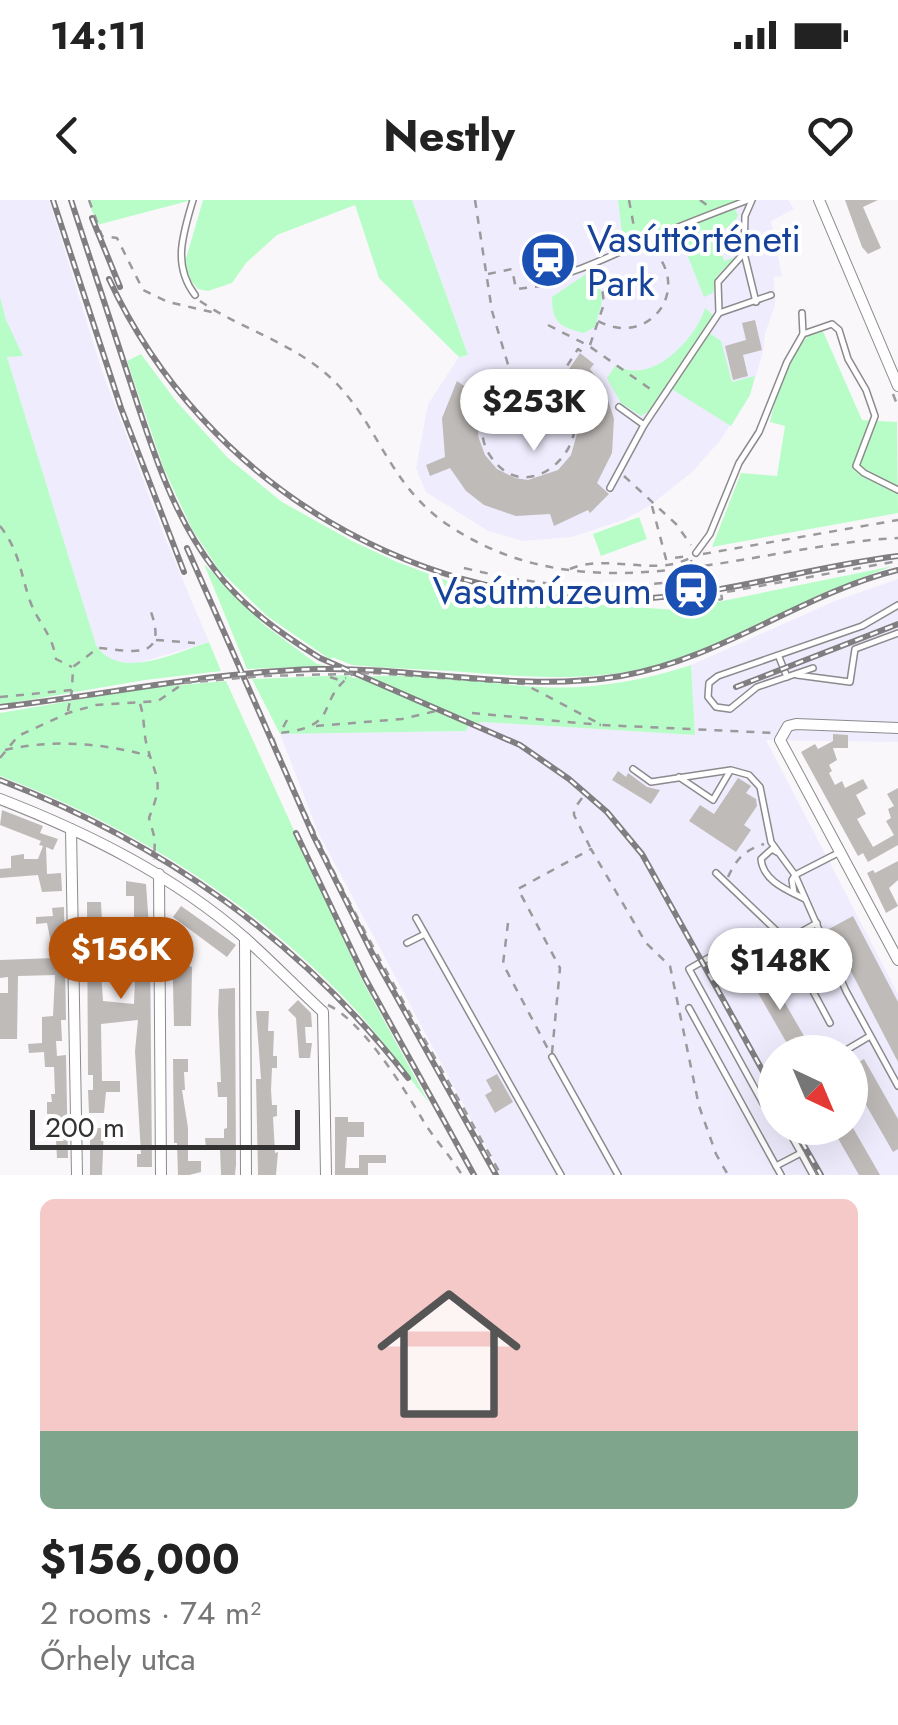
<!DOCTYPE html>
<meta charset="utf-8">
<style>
body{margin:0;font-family:Jost,sans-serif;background:#f6f6f6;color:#222;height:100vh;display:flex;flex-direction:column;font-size:38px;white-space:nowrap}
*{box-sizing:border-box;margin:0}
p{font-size:32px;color:#767676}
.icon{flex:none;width:55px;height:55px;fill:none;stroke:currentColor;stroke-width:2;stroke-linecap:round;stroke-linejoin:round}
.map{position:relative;height:975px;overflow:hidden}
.panel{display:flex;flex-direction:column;background:#fff;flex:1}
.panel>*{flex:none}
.needle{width:65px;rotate:136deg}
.controls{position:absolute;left:758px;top:835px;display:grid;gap:20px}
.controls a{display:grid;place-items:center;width:110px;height:110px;border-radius:50%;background:#fff;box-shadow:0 10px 40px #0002;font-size:50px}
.scale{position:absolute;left:30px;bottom:25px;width:270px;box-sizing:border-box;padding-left:10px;border:5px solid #333233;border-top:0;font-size:28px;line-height:35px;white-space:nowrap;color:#333233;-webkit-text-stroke:8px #fff;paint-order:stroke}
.price{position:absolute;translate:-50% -85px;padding:0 22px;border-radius:35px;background:#fff;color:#222;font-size:32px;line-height:65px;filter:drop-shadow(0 2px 5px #0008)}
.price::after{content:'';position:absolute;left:50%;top:60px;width:30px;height:22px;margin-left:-15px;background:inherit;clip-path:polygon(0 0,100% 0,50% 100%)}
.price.active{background:#b45309;color:#fff}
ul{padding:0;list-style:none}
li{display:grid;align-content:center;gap:20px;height:530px;padding:0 40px}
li+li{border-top:2px solid #e0e0e0}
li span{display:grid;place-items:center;height:310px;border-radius:15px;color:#555}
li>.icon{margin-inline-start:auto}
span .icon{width:180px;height:180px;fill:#fffc;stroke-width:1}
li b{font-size:42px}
.status{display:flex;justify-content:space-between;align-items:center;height:70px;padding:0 50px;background:#fff;direction:ltr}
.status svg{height:28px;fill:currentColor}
header{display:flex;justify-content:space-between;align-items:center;height:130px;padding:0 40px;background:#fff;font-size:45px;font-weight:700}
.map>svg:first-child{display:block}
.industrial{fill:#efecfe;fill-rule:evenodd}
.green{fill:#b8fdc7}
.building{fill:#bfbbb9;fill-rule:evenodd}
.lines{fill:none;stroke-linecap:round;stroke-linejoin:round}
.service-casing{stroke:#8d8a8d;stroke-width:8}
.minor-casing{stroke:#8d8a8d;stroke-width:12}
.path{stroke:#9b999b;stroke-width:2.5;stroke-dasharray:8 8;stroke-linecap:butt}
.service{stroke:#fff;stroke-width:5}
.minor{stroke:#fff;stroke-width:10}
.rail-casing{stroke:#807e81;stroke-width:6}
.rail{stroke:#fff;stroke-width:2.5;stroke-dasharray:8;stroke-linecap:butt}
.path-bridge{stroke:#9b999b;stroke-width:2.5;stroke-dasharray:8 8;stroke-linecap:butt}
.labels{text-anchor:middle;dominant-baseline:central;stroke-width:8;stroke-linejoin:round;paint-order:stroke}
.transit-label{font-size:38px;fill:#164399;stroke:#fff;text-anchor:start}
</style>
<div class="status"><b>14:11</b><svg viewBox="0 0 49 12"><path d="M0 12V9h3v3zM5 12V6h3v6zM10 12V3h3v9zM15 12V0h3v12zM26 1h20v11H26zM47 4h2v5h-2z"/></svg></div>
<header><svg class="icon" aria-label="back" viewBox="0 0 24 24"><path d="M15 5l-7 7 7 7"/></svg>Nestly<svg class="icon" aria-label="heart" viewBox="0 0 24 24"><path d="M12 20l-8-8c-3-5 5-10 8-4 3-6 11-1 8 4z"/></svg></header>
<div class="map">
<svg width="898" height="975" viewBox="0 0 898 975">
<rect width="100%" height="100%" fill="#faf7fb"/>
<g class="industrial">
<path d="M0,0H49L102,171L165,338L209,442L135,464L110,460L96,445L0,134Z"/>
<path d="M412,0H788L794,9L771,21L782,76L774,77L775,105L765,134L763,152L750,195L719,242L692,272L652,304L626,319L572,337L523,341L488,331L426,292L416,268L428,204L459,157L468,155Z"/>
<path d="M898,379V542L766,540L898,794V975H501L319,634L280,534L465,531L468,526L482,522L695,535L691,465L835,401ZM775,852H850V928H775Z"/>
</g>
<g class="green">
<path d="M88,0H192L97,25Z"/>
<path d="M203,0H412L468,155L459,157L379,78L355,5L277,35L246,63L232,83L208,91L198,89L190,80L185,62Z"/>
<path d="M618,0H748L733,6L738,15L731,29L714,27L724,61L736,57L717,76L713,93L704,97L677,29L624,50Z"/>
<path d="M589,72L599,77L602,102L595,127L584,133C559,127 552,122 552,97Z"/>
<path d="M0,97L6,120L23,156L7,157L96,445C120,482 176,452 209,442L221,471L145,480L0,505Z"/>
<path d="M705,108L714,116L653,209L641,216L621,203L607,178L616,165C651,187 696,139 705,108Z"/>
<path d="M822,129L862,220L897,222L898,313L712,347L741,273L777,276L785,226L770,222C774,202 792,151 807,137C811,133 817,132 822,129Z"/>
<path d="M708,132L721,141L732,182L755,176L750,195L731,226L670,188Z"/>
<path d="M141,154L176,201L228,258L282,302L352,341L397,362L456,384L540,401L678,410L893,366C810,396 733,448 647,468C582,483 516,476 450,471C418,469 385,468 352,465L332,457L331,460L267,416L219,370L192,329L164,269L127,161Z"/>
<path d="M639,317L647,339L601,356L593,334Z"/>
<path d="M204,364L263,424L317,464L327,466L247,469Z"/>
<path d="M691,465L695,535L482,522L468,526L466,531L280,534L252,479L347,475L353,478C416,471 477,483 539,487C591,490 642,481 691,465Z"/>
<path d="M226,481L362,780L429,903C404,871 381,837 353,807C255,703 134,627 0,576V513L146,488Z"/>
</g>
<g class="building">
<path d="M845,0H878L863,7L881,48L868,54L862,47Z"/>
<path d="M755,120L762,150L743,155L748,176L733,180L725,146L746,140L742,123Z"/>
<path d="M580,153L594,164L590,169L604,187L614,219L612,253L597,283L609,294L590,313L588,310L554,326L550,314L516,316L484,305L466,291L450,268L430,276L426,265L445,257L442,218L457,181L487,202L480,216L478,236L485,255L497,269L515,278L528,280L558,270L571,255L578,230L572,205L556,188Z"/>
<path d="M833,534L848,535V548H833L837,560L829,565L832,571L829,573L835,585L842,581L845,588L863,579L868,588L856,595L866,614L857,619L873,647L894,635L886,621L891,618L888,609L894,606L887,594L898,588V645L868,662L863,653L858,656L801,552L815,544L818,549L833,541Z"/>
<path d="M618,571L626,577L628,573L647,587L660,590L651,604L612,580Z"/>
<path d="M738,578L751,586L746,593L756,599L757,606L744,625L751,630L736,652L689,621L700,605L714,614Z"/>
<path d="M2,610L43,626L40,633L58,639L53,650L46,647L47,674L61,673L62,691L42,692L38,675L0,678V669L11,668V656L24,654V659H38L43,646L39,645L41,641L0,625Z"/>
<path d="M898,661V680L889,688L898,706L886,713L867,673L873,670L875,673Z"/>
<path d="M126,681L146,684L150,741L152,967H137V954H141L135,851L138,820L101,824L102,881H120V892H106L104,913H89L88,890H93V875H88L87,702H101L102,722L134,721V696H126ZM137,730L134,804L103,801L99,741H102V731Z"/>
<path d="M181,706L236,745L227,757L173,717Z"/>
<path d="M64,707L66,820H61L62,841H56L57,856L66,855L68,958H57L56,940L52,941L51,914H47V902H52L51,894H55L54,867H45L44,852L29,853L28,844L42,843V817L53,816L55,775L18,776L17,839H0V793H8V777L0,778V760L54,758L47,723L36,724V717L53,716L52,708Z"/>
<path d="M853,716L898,802V862L829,729Z"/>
<path d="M185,742V764L192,767L191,826H174L172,743Z"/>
<path d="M766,770L812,850L808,852H792L750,779Z"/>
<path d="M235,788L236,965L235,975H221L220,948H206L205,938H224V929L227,928V897H218L217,882H221L218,812L219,789Z"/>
<path d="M298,800L311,813L312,827H305L306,843H312L310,858H299L296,818L288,810Z"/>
<path d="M256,811H269L268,831H274L273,856H277V868H272L271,890L272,905H277V916L273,917L275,953L278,952L276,975H258L256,879H261Z"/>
<path d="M173,859H188V872H184L185,890H182L188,928V961H201V972L189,975H178L177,943H174Z"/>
<path d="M864,859L898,919V949L893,952L850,877V867Z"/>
<path d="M497,874L513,902L495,913L485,895L492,891L486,880Z"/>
<path d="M335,917H348V922H364V937H347L345,968H359V955H386V963H368V975H335Z"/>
<path d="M90,928H104L102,975H90Z"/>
<path d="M832,928H853L880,975H859Z"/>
</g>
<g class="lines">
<g class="service-casing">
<g id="service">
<path d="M193,0C183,34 172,65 195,95"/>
<path d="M744,53L756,102"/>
<path d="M542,79C578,73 605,58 638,44C674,28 711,14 748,0"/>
<path d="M719,113L771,95"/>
<path d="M803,134L832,124L839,130L848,159L866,190L875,216L856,266L864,273L898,290"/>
<path d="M619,207L644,225"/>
<path d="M610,288L644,225L719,113L718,82L744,53L745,16L752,0"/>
<path d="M696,353L710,334L739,263L759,232L787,162L803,134L802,113"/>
<path d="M779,457L787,477"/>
<path d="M813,468L757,487L730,509L716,507L708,497L709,483L718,476L862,426L898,405"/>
<path d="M797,475L850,482L855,449L898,433"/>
<path d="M633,569L651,582L731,570L749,575L760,587L771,642L795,675L792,680L794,693"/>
<path d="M679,577L713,600L730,571"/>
<path d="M777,652L772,649L761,659C763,681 787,690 805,699"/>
<path d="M840,652L795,675L846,791L898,886"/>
<path d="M716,673L785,739L830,823"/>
<path d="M416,718L561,975"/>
<path d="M407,743L425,734"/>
<path d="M689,808L776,966"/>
<path d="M843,852L870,836"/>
<path d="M552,857L618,975"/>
<path d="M775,906L773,903L764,905L689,769L726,748L737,768L817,723"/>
<path d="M787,928L801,953"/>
<path d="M781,975L776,966L801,953L813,975"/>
</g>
</g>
<g class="minor-casing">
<g id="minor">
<path d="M819,0L898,186"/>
<path d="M898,528L796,524L788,526L780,540L898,760"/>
<path d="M0,599C88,633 174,676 245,738C272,762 297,788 323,812L326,975"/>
<path d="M71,629L77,975"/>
<path d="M159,674L161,975"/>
<path d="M245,738L246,975"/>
</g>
</g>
<g class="path">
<path d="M89,0L102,36L117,38L143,90L168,102L216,113"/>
<path d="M475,0L492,111L518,198"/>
<path d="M629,0L636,38"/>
<path d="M700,0L711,8"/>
<path d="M488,74L512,69L516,89L542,86"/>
<path d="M200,101C244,131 298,144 336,183C380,228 389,285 448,325C590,420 746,346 898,338"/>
<path d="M598,121C649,149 694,88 651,48"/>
<path d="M548,125L589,146L656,193"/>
<path d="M590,145L604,104L600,70"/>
<path d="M538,185C626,210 534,326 489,254C480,239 481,224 488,209L502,216L515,203L535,199Z"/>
<path d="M549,187L552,181L556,183L578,149L582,152L585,147"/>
<path d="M893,194L898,207"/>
<path d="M624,276L676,324L691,345"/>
<path d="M652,306L666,359L688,356"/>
<path d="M0,326C20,352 20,372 30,401C38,423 52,433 56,459L72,467"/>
<path d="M703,354L898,320"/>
<path d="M691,360L696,377L698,376L702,403L722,399L721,393L898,361"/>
<path d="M464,368C551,389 608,391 696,379V377"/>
<path d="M570,369C607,353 654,377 690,358"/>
<path d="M156,440L195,443"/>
<path d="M373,473L524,484L602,525L775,533"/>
<path d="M264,476L345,474"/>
<path d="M330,477L339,480L346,478"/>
<path d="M0,497L72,490L73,467L98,448C129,450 169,463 151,412"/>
<path d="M140,504C145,518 143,532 147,546C157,582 164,580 149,618L155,639L154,660"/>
<path d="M68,511L72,490"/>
<path d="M472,513L601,525"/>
<path d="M287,520L280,533C344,526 313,501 353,474"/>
<path d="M316,526L402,519L436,511"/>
<path d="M273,538C334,690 422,832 501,975"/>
<path d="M5,550C53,539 102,543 150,556"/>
<path d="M0,558L18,536L68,513L96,505L158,501L184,483"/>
<path d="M582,598L574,609V615L590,647"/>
<path d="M728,677C736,659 745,650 764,644"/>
<path d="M508,723L503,764L548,849"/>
<path d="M328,805C361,820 402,885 421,917C433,938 450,955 462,975"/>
<path d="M552,853L560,768L518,689L591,649L646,743L670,766L699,906L716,954L728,975"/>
</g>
<use href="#service" class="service"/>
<use href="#minor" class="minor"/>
<g class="rail-casing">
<g id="rail">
<path d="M53,0L121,208L184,372"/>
<path d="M71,0C90,58 109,117 128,175C150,242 171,314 215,370C243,407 281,434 320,458L520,545L569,579L607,612L642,654L775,893"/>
<path d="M92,18L120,87"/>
<path d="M109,79C205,286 423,415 651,398C734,392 815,366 898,356"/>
<path d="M187,348L314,637L372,753L496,975"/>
<path d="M736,487L898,424"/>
<path d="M0,507C106,495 210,472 317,469C418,467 521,493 621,476C721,459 801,394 898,370"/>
<path d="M0,580C161,642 302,741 408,878"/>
<path d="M296,633L365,778L474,975"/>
<path d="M794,928L821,975"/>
</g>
</g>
<use href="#rail" class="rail"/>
<g class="path-bridge">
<path d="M345,474L373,473"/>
<path d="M184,483L264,476"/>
</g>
</g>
<defs>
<g id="station-disc" transform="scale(2.875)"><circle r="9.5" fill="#1a4fb4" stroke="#fff"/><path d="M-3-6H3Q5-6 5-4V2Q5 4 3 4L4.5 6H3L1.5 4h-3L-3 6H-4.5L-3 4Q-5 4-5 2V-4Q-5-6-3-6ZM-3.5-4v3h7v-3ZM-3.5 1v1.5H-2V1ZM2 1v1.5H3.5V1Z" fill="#fff"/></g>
</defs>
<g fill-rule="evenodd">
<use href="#station-disc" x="548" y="60"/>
<use href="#station-disc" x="691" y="390"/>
</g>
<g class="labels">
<g class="transit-label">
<text x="587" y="38">Vasúttörténeti<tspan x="587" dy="44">Park</tspan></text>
<text x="652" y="390" text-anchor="end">Vasútmúzeum</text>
</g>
</g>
</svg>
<div class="controls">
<a><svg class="needle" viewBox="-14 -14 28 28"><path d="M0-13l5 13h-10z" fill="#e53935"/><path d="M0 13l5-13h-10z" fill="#767676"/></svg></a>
</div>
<div class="scale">200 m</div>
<b class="price" style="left:534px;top:254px">$253K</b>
<b class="price active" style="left:121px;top:802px">$156K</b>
<b class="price" style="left:780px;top:813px">$148K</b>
</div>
<section class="panel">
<ul>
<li><span style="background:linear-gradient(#f6c9c9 75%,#7fa58c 0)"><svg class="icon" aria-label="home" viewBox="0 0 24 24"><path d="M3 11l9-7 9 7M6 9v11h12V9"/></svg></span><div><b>$156,000</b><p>2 rooms · 74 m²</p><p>Őrhely utca</p></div></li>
</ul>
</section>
